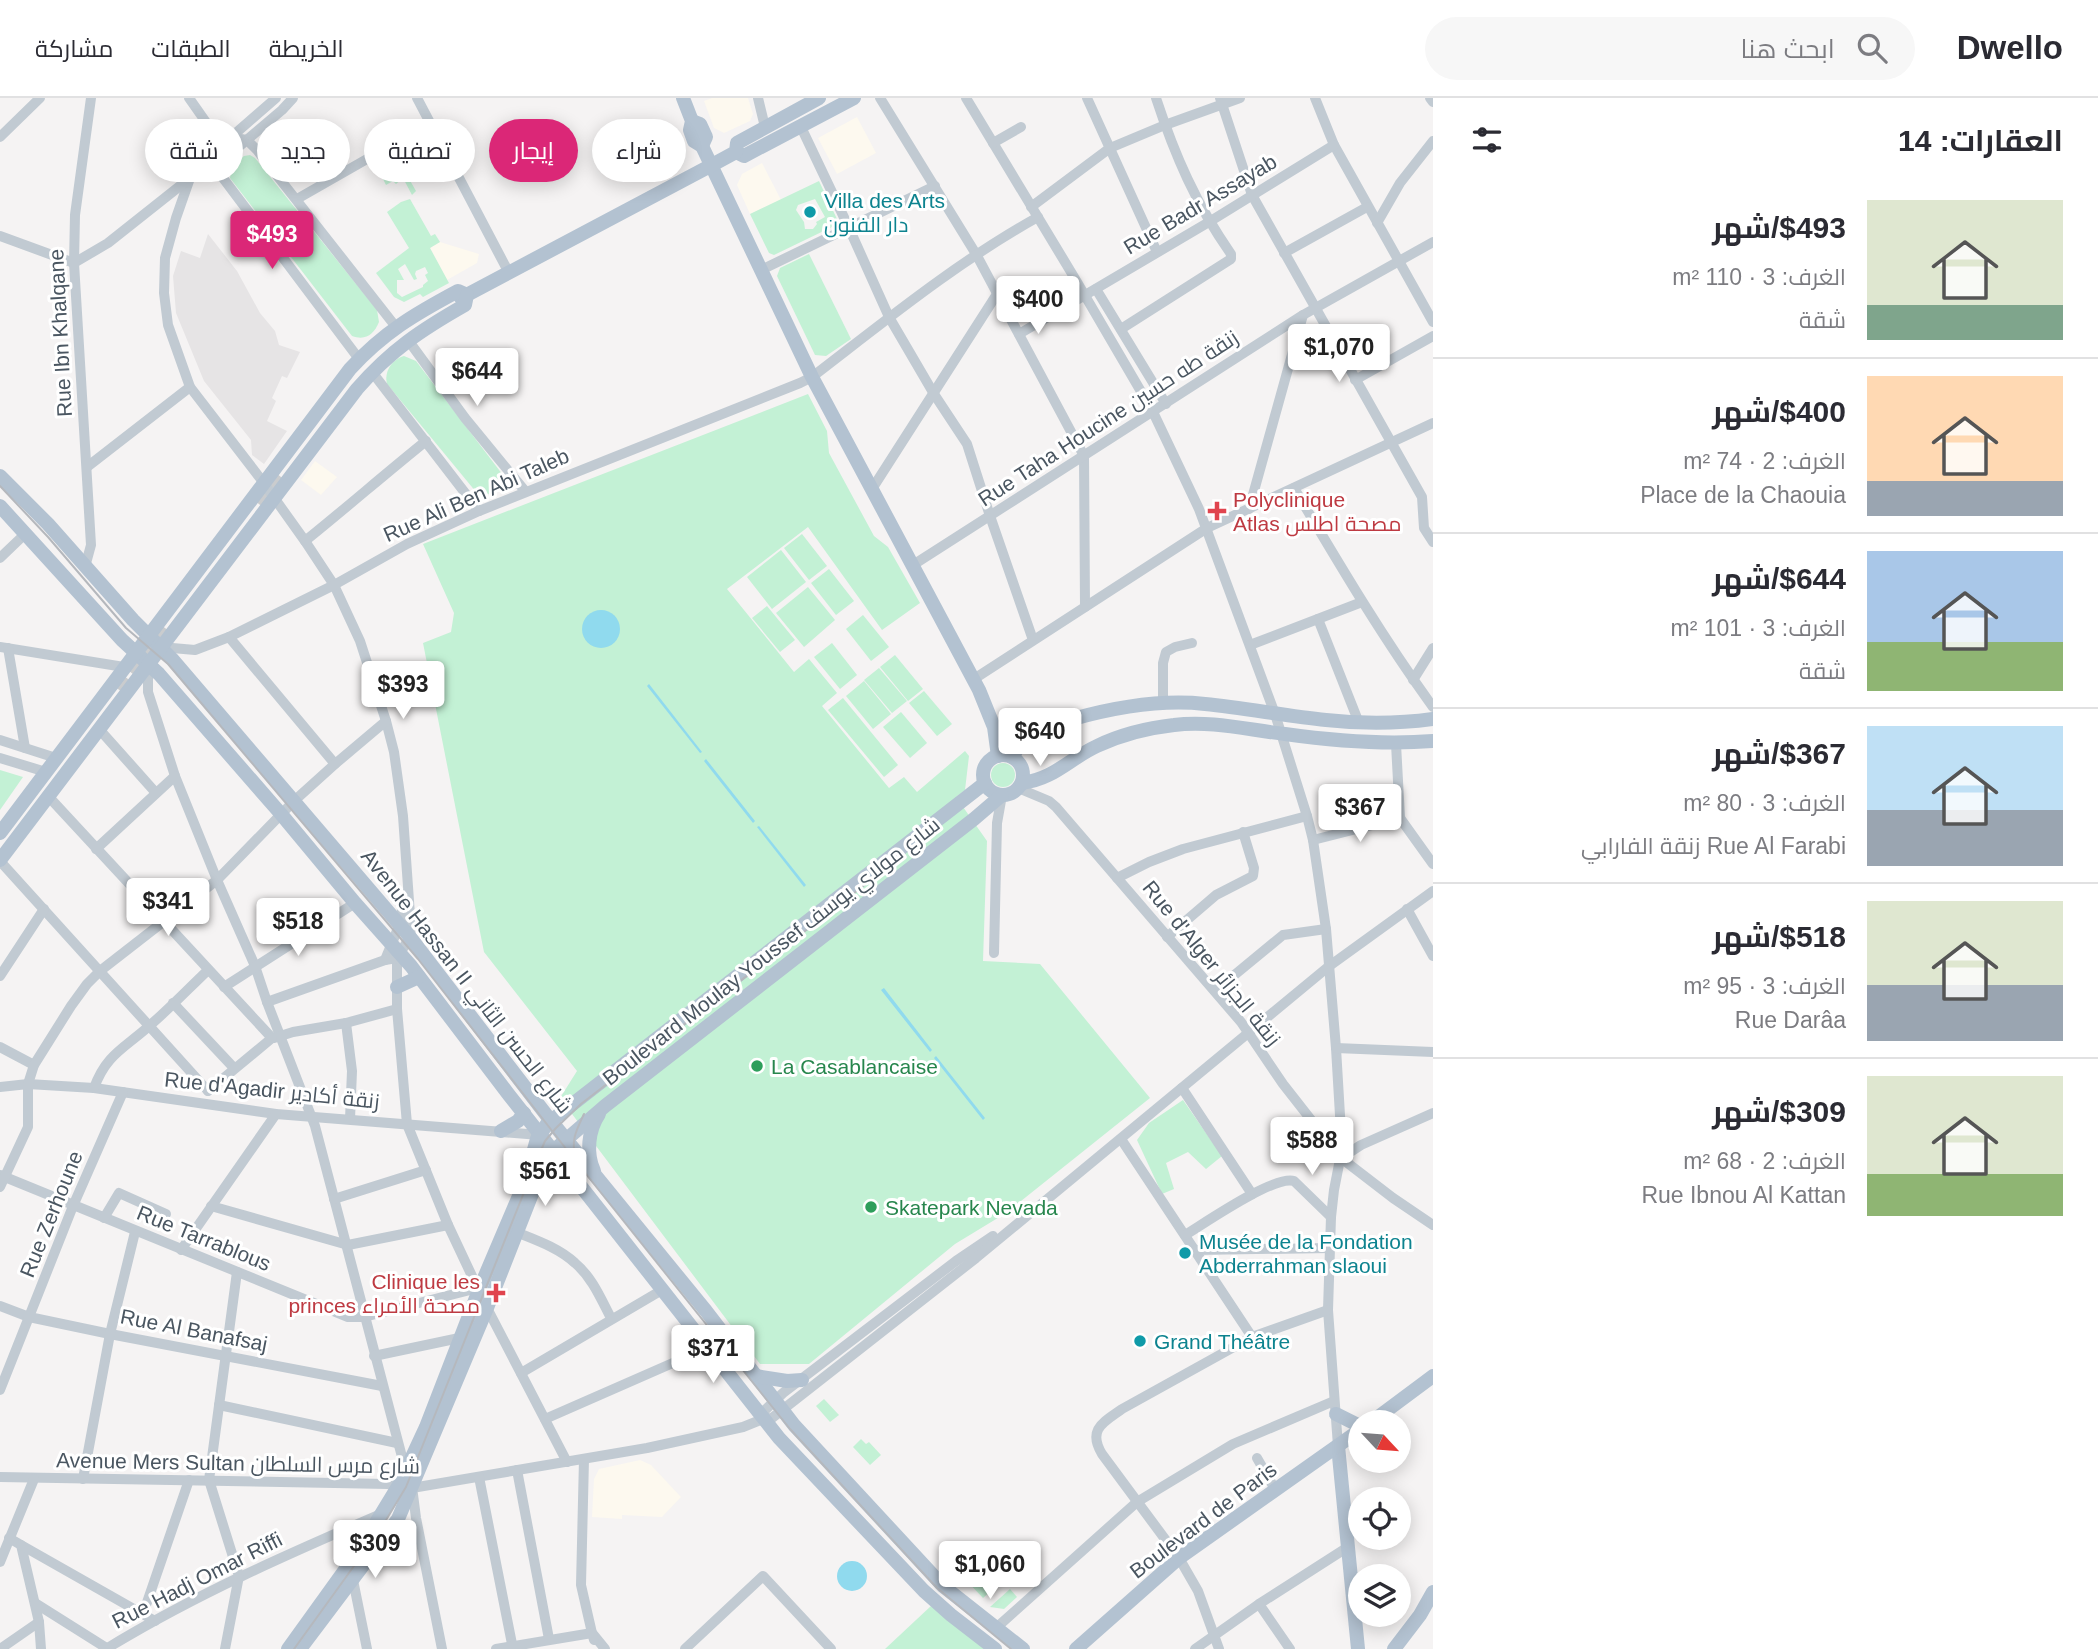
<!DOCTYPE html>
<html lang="ar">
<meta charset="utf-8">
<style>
body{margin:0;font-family:Helvetica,Cairo,sans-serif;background:#f7f7f7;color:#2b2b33;direction:rtl;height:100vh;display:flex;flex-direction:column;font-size:26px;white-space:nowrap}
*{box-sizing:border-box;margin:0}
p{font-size:23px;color:#7c7c81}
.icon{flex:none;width:38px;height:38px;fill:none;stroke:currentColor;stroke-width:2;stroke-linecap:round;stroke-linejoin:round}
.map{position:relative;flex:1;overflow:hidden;direction:ltr}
.details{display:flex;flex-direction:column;background:#fff;width:665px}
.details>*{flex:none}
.hud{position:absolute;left:21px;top:21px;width:665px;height:63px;direction:rtl;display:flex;gap:14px}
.needle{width:46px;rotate:116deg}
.controls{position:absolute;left:1348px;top:1312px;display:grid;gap:14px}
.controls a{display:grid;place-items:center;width:63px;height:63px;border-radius:50%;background:#fff;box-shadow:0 4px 18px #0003;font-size:35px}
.price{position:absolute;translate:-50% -60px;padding:0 16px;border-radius:7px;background:#fff;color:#222;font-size:23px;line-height:46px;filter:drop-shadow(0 2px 4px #0008)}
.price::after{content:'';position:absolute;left:50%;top:42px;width:21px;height:16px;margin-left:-10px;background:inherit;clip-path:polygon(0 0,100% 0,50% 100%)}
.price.on{background:#db2777;color:#fff}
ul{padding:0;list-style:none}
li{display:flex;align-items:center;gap:21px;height:175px;padding:0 35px}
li+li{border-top:2px solid #e1e1e2}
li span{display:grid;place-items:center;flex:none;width:196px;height:140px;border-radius:0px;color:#555}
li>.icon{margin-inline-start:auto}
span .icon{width:84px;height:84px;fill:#fffc;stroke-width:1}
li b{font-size:30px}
h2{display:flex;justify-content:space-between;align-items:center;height:84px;padding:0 35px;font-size:30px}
.chip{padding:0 24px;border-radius:32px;background:#fff;box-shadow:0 4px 18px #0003;font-size:24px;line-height:63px}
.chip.on{background:#db2777;color:#fff}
header{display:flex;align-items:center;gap:42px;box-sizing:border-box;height:98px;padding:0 35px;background:#fff;border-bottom:2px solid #e1e1e2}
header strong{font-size:33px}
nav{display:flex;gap:38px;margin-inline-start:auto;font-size:24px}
.search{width:490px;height:63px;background:#f7f7f7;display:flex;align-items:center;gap:18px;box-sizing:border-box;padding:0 24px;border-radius:38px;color:#7c7c81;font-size:26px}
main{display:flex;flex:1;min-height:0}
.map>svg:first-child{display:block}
.commercial{fill:#fdf9ef}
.education{fill:#e6e4e5}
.green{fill:#c3f1d5;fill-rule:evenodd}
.water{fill:#90daee}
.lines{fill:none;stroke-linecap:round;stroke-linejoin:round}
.major-tunnel{stroke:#caccce;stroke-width:14;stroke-dasharray:14 7;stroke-linecap:butt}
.minor{stroke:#c1cad2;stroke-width:10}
.major{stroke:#b3c2d1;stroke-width:14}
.tram{stroke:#b5b8bd;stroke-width:2}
.culture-dot{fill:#0f9aa8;stroke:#fff;stroke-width:2.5}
.health-dot{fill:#e0444e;stroke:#fff;stroke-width:2.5}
.leisure-dot{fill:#2e9e5b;stroke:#fff;stroke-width:2.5}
.labels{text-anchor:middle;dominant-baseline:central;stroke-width:6;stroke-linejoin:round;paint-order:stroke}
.culture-label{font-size:21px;fill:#0d838f;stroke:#fff;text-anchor:start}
.street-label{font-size:21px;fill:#4a5661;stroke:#fff}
.health-label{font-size:21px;fill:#be3a42;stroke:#fff;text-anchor:start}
.leisure-label{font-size:21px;fill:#27864d;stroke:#fff;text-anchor:start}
</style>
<header>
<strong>Dwello</strong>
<div class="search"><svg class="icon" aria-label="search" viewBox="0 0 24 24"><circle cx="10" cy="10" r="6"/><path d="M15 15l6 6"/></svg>ابحث هنا</div>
<nav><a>الخريطة</a><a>الطبقات</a><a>مشاركة</a></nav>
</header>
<main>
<section class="details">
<h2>العقارات: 14<svg class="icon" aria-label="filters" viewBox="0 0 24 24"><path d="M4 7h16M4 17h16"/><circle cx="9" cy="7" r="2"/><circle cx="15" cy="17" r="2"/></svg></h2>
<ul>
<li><span style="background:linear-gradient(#dfe7d0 75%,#7fa58c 0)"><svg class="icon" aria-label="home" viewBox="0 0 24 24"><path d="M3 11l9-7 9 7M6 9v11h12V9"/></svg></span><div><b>$493/شهر</b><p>الغرف: 3 · 110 m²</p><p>شقة</p></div></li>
<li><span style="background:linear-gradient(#ffd9b3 75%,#9aa5b1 0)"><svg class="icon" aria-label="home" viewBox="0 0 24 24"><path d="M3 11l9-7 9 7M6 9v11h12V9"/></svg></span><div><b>$400/شهر</b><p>الغرف: 2 · 74 m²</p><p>Place de la Chaouia</p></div></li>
<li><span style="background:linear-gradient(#a9c7e8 65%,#8fb573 0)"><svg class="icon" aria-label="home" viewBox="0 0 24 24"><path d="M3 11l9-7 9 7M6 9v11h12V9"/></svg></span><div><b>$644/شهر</b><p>الغرف: 3 · 101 m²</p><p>شقة</p></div></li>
<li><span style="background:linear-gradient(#bfe0f5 60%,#9aa5b1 0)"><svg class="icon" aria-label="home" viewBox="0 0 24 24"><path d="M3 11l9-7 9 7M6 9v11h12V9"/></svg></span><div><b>$367/شهر</b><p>الغرف: 3 · 80 m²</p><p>Rue Al Farabi زنقة الفارابي</p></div></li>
<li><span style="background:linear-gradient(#dfe7d0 60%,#9aa5b1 0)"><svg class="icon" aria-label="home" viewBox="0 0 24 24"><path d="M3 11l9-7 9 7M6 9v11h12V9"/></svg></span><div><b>$518/شهر</b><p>الغرف: 3 · 95 m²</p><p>Rue Darâa</p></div></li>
<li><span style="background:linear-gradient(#dfe7d0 70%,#8fb573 0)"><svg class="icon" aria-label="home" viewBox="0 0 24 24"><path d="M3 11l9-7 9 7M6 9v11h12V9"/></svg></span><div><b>$309/شهر</b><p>الغرف: 2 · 68 m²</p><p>Rue Ibnou Al Kattan</p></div></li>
</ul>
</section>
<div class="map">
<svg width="1433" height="1551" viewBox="0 0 1433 1551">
<rect width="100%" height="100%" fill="#f5f3f3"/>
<g class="commercial">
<path d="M712,0H748L753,16L750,23L724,35L714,30L704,3Z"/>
<path d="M857,19L876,55L837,76L818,40Z"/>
<path d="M762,65L781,102L750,116L737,87L742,76Z"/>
<path d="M440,144L479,156L477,165L447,182L430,150Z"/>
<path d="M315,363L337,379L321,397L301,382Z"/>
<path d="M640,1362L651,1367L681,1399L662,1419L622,1417V1421L592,1419L594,1381L599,1371Z"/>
</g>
<path class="education" d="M208,136L237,173L260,215L275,233L279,247L300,254L287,280L282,278L272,300L276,303L267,323L287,333L264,366L252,357L251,342L204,283L176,215L173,178L181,153L200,160Z"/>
<g class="green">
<path d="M250,57L255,60L377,212L379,224C374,236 366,243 352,238L230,80L232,67L244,58Z"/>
<path d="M396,58L416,93L412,97L403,80L396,86L393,83L386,87L383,81L386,79L390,82L391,78L398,75L393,66L391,67L389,65L383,68L382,66Z"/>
<path d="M819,83L837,121L834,128L774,157L769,155L750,116ZM815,101L825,119L816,124L817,126L813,131H805L804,124L796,112L798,107Z"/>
<path d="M410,101L431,138L435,136L440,144L430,150L449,185L423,199L420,196L404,204L394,199L376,175L409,150L387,114L401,104ZM405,166L414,182L417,181L415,176L416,173L425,169L428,175L425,177L428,183L423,187V189L402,199L397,195V182H404L398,171Z"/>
<path d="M809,156L851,241L826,258L815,257L777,178L780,170Z"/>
<path d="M404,258L416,263L509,385L481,400L387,286C384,274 391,262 404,258Z"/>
<path d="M808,296L827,333L829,355L874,438L888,449L920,505L882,532L808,429L727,491L794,574L809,561L837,595L822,608L889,690L904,679L917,694L965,653L969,658L965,692L956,699L987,743L983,863L1040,866L1150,1000L1006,1115L955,1146L809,1266H760L560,1000L577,973L484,854L423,545L451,534L454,515L423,446Z"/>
<path d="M802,436L827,468L809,482L784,450Z"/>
<path d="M781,452L806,484L772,511L747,479Z"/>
<path d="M829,471L854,503L836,517L811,485Z"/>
<path d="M808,489L835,522L804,549L776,515Z"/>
<path d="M767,508L795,542L780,554L752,520Z"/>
<path d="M863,517L889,549L871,563L846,531Z"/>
<path d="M832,545L857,577L840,591L814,559Z"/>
<path d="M895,557L923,591L908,603L880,569Z"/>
<path d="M879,570L907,603L892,615L864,582Z"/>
<path d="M864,583L891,616L873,631L846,598Z"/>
<path d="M924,593L952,626L937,638L909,605Z"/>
<path d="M843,600L898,667L884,679L828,612Z"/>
<path d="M901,614L927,645L910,660L883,629Z"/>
<circle cx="1003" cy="677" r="12"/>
<path d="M0,672L23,679L0,712Z"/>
<path d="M1183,1002L1222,1058L1206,1071L1188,1054L1166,1065L1174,1091L1162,1096L1137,1042L1149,1025Z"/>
<path d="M824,1301L839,1317L830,1324L816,1308Z"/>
<path d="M861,1341L866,1346L869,1344L881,1357L870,1367L853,1349Z"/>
<path d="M984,1463L1002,1483L983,1500L965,1481Z"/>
<path d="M1010,1491L1017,1499L1004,1511L990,1509Z"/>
<path d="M931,1508L988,1551H885Z"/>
</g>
<g class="water">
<circle cx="601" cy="531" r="19"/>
<path d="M649,586L702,654L700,655L647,588Z"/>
<path d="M706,661L755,723L753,725L704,663Z"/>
<path d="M759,728L806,787L804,789L757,729Z"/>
<path d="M884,890L932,952L930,954L881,892Z"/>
<path d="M936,958L985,1020L983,1022L934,960Z"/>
<circle cx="852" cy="1478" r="15"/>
</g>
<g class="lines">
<g class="major-tunnel">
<path d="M259,406L281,379"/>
<path d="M118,591L170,525"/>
</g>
<g class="minor">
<path d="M189,0L215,37V69L220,76L359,261"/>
<path d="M417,0L509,175"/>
<path d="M758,0L765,29"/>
<path d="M880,0L976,156L1084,358L1085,509"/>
<path d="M966,0L1077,184L1153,314L1199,411L1275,616L1307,718L1313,742L1326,831L1336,950L1342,1051L1334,1092L1331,1119L1328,1212L1338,1348"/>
<path d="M1087,0L1157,154"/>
<path d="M1220,0L1252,97L1422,399L1424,430L1433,444"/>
<path d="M1315,0L1334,47L1433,224"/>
<path d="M1430,0L1433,4"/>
<path d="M801,29L849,130L889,219L934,296L967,346L990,418L1033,542"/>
<path d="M0,39L40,0"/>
<path d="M228,39L247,42L257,52L396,229"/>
<path d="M993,45L1021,29"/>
<path d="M190,80L176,120L165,160L164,195L168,227L190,289L260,380L305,443L334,487L360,543L386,623L394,654L403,718L411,831L410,839L397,860"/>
<path d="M190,80L207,75L215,69L282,12L293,0"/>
<path d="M297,101L430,25"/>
<path d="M1031,109L1110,50L1165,27L1240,0"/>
<path d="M1377,125L1400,85L1433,43"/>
<path d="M0,138L74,165L108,145L190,80L214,54L276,0"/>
<path d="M1284,155L1367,109"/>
<path d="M761,172L935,88"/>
<path d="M1096,191L1166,306"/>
<path d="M1121,231L1231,161V156C1196,106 1175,58 1156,0"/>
<path d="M1019,236L1209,124L1334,47"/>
<path d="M408,242L465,320L525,393"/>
<path d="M372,274L479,413"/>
<path d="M1355,282L1433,238"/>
<path d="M87,369L190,289"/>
<path d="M1294,390C1338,464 1382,539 1433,609"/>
<path d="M872,391L997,196"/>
<path d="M1249,411L1303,217"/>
<path d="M305,443C346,410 385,376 426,343"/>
<path d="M0,460L25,436"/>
<path d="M913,467L1303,217L1433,144"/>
<path d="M85,469L91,447L74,165L75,117L91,0"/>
<path d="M1318,521L1359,625"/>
<path d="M229,539L335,666"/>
<path d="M1250,547L1362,504"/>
<path d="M0,549L124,569"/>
<path d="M161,549L195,552L229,539L334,487L407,446L479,413L800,285L812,279C885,223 957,164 1038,119"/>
<path d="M8,550L25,650"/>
<path d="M148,569V594L175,678L217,782L255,868L267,904L315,1028L406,1374"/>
<path d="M974,581L1207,430L1433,325"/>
<path d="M1413,582L1433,550"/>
<path d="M1163,604V565L1166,554L1175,549L1192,545"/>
<path d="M99,631L156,695"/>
<path d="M0,642L56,660"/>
<path d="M1396,646L1400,720L1433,766"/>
<path d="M0,660L46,674"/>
<path d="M1018,690L1049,703L1056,709L1241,924L1283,986L1341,1060L1393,1100L1433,1127"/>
<path d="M48,698L272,940"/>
<path d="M1313,742L1400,720"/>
<path d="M96,751L175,678"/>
<path d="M0,763L208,993"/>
<path d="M1117,780L1149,764L1183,751L1307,718"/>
<path d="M1407,811L1433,858"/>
<path d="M1167,839L1216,797L1253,778L1254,770L1243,734"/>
<path d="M994,855L997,725L1002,697"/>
<path d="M397,860V911L407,1026L448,1127L487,1210L567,1364"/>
<path d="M385,862L401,823L403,796"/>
<path d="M0,878L44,811"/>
<path d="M224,889L355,805"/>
<path d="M1215,893L1283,837L1326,831"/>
<path d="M267,904L385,862L397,860"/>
<path d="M173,905L234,970"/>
<path d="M346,925L352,973L350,1021"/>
<path d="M274,940L293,934L346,925L397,911"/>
<path d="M0,949L34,967"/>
<path d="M1336,950L1433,954"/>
<path d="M0,989L28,986L94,990L276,1016L540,1037"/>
<path d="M94,990C106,957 123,951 148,929C169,911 188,891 208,872"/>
<path d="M1182,990L1252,1096"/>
<path d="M208,993L272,940"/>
<path d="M1121,1041L1252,1239"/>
<path d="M1341,1060L1361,1047L1433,1015"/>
<path d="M0,1077L348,1219H364L478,1190"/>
<path d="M0,1089L28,1029V986L34,967L71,908L87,886L100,873L217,782L294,703L335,666L386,623"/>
<path d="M334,1101L426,1072"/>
<path d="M211,1108L348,1147L448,1127"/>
<path d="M104,1120L119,1095L166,1116"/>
<path d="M516,1134C536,1142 559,1150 575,1165C592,1179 601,1201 611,1220"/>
<path d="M1185,1137C1205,1125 1274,1077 1294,1083L1331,1119"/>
<path d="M181,1152L276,1016"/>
<path d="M1195,1152L1330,1150"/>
<path d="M0,1208L29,1219L110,1236L382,1288"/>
<path d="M374,1258L464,1239"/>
<path d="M521,1275L662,1192"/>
<path d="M0,1292L73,1108L123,994"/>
<path d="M219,1307L397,1345"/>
<path d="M545,1321L707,1250"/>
<path d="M763,1321L765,1312L783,1295L956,1163L993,1138"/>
<path d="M1257,1360L1276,1393"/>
<path d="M584,1361L581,1487L592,1535L605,1551"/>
<path d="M517,1372L549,1541"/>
<path d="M0,1379L388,1386L412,1390L647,1350L743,1329L763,1321L772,1320L976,1160L1328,869L1433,793"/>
<path d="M479,1379L513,1551"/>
<path d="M83,1381L110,1236L135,1134"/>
<path d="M412,1389L416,1420L442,1551"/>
<path d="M9,1440L21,1447L39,1524L41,1551"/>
<path d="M21,1447L155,1523"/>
<path d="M0,1464L34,1381"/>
<path d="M353,1482L367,1551"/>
<path d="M35,1505L108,1551"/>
<path d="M1259,1506L1290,1551"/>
<path d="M143,1516L189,1382"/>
<path d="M996,1530L1137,1404L1233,1346L1334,1303"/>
<path d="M0,1551L39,1524"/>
<path d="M106,1551C194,1497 288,1456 383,1415"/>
<path d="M225,1551L239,1478L209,1382L237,1174"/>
<path d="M496,1551L592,1535L594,1542"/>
<path d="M685,1551L763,1478L831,1551"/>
<path d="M1195,1551L1259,1506L1348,1449"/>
<path d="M1219,1551L1198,1493L1179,1460L1102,1356C1087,1331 1104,1324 1122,1311L1252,1239L1328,1212"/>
</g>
<g class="major">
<path d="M683,0L692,23L690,32L694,43L702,48L812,279L979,592L994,629L998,658"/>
<path d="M692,23L700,26L706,39L702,48"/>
<path d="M736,54L744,58L854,0"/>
<path d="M461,200L712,67L736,54L737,45L819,0"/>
<path d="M0,378L48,426L133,522L173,562L410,839L551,1023L706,1213L794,1327L943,1488L1023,1551"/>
<path d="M0,408L122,542L159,576L281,716L355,805L411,868L509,997L779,1340L924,1493L951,1517L995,1551"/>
<circle cx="1003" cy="677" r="20"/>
<path d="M1012,659C1026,635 1047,629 1073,621C1116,609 1160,601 1205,606C1245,610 1286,618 1326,622C1362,626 1397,626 1433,621"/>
<path d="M1022,685C1054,681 1069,661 1097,648C1122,636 1147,630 1174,627C1210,622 1249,632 1285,636C1335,643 1383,647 1433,643"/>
<path d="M0,735L350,271C384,234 415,216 458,193L467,197"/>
<path d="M0,762L357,291C391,252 421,232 465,207L467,197"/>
<path d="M397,889L419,879"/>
<path d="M501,1033L518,1023L524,1015"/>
<path d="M594,1073C586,1056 588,1032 599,1016"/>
<path d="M756,1278L787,1283L802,1282"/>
<path d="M1336,1316L1360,1328"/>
<path d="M1370,1325L1433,1278"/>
<path d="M1338,1348L1358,1551"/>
<path d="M303,1547L398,1421L487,1210L541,1073L553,1053L605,1008L974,721L1002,697"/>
<path d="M288,1551L360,1451L399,1387L426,1329L479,1192L525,1084L537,1041L547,1026L985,685"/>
<path d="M1076,1551L1179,1460L1360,1332"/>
<path d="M1394,1551L1420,1517L1433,1494"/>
</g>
<g class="tram">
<path d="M0,388L48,439L126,530L168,566L196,599L418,861L567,1052L566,1051L790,1331L937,1490L1011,1551"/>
<path d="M576,1059C570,1043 577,1031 584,1016"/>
<path d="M294,1551L380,1432L406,1389L539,1057L545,1043L556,1030L581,1006L902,758"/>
</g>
</g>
<g class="culture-dot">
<circle cx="810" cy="114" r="7"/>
<circle cx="1185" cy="1155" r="7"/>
<circle cx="1140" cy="1243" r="7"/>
</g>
<g class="health-dot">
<path d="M1213.5 402.5h7v7h7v7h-7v7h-7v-7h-7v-7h7z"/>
<path d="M492.5 1184.5h7v7h7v7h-7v7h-7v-7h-7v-7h7z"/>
</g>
<g class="leisure-dot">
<circle cx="757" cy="968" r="7"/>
<circle cx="871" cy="1109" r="7"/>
</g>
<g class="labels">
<g class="culture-label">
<text x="824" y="102">Villa des Arts<tspan x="824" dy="24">دار الفنون</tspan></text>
<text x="1199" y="1143">Musée de la Fondation<tspan x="1199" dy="24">Abderrahman slaoui</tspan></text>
<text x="1154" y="1243">Grand Théâtre</text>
</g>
<g class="street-label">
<text transform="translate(1200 106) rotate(-31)">Rue Badr Assayab</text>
<text transform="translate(60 235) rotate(-93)">Rue Ibn Khalqane</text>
<text transform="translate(1108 320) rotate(-33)">Rue Taha Houcine زنقة طه حسين</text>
<text transform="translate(476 397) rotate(-24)">Rue Ali Ben Abi Taleb</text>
<text transform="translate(771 853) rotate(-38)">Boulevard Moulay Youssef شارع مولاي يوسف</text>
<text transform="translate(1212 865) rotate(51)">Rue d'Alger زنقة الجزائر</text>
<text transform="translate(467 883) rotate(52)">Avenue Hassan II شارع الحسن الثاني</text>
<text transform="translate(272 992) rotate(6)">Rue d'Agadir زنقة أكادير</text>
<text transform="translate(51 1116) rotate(-68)">Rue Zerhoune</text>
<text transform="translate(204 1140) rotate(22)">Rue Tarrablous</text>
<text transform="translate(194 1232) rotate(11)">Rue Al Banafsaj</text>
<text transform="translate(238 1365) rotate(1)">Avenue Mers Sultan شارع مرس السلطان</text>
<text transform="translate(1203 1422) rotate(-37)">Boulevard de Paris</text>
<text transform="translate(197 1482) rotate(-27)">Rue Hadj Omar Riffi</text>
</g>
<g class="health-label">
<text x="1233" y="401">Polyclinique<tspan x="1233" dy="24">Atlas مصحة اطلس</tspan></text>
<text x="480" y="1183" text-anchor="end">Clinique les<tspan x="480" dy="24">princes مصحة الأمراء</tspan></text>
</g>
<g class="leisure-label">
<text x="771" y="968">La Casablancaise</text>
<text x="885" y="1109">Skatepark Nevada</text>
</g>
</g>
</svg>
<div class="controls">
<a><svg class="needle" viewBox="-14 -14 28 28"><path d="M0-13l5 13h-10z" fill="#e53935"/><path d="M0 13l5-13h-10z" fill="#7c7c81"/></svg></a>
<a><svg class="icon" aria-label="locate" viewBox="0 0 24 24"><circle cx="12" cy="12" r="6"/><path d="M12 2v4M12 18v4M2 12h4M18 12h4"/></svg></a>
<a><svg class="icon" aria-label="layers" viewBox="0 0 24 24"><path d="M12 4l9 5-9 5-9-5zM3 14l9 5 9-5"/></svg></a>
</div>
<b class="price on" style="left:272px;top:173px">$493</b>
<b class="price" style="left:1038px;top:238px">$400</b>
<b class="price" style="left:1339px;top:286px">$1,070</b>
<b class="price" style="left:477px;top:310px">$644</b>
<b class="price" style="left:403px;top:623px">$393</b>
<b class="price" style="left:1040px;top:670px">$640</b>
<b class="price" style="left:1360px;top:746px">$367</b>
<b class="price" style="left:168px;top:840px">$341</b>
<b class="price" style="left:298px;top:860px">$518</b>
<b class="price" style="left:1312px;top:1079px">$588</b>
<b class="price" style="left:545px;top:1110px">$561</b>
<b class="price" style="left:713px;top:1287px">$371</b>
<b class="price" style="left:375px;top:1482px">$309</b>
<b class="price" style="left:990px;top:1503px">$1,060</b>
<div class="hud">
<a class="chip">شراء</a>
<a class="chip on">إيجار</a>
<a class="chip">تصفية</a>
<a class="chip">جديد</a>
<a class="chip">شقة</a>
</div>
</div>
</main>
